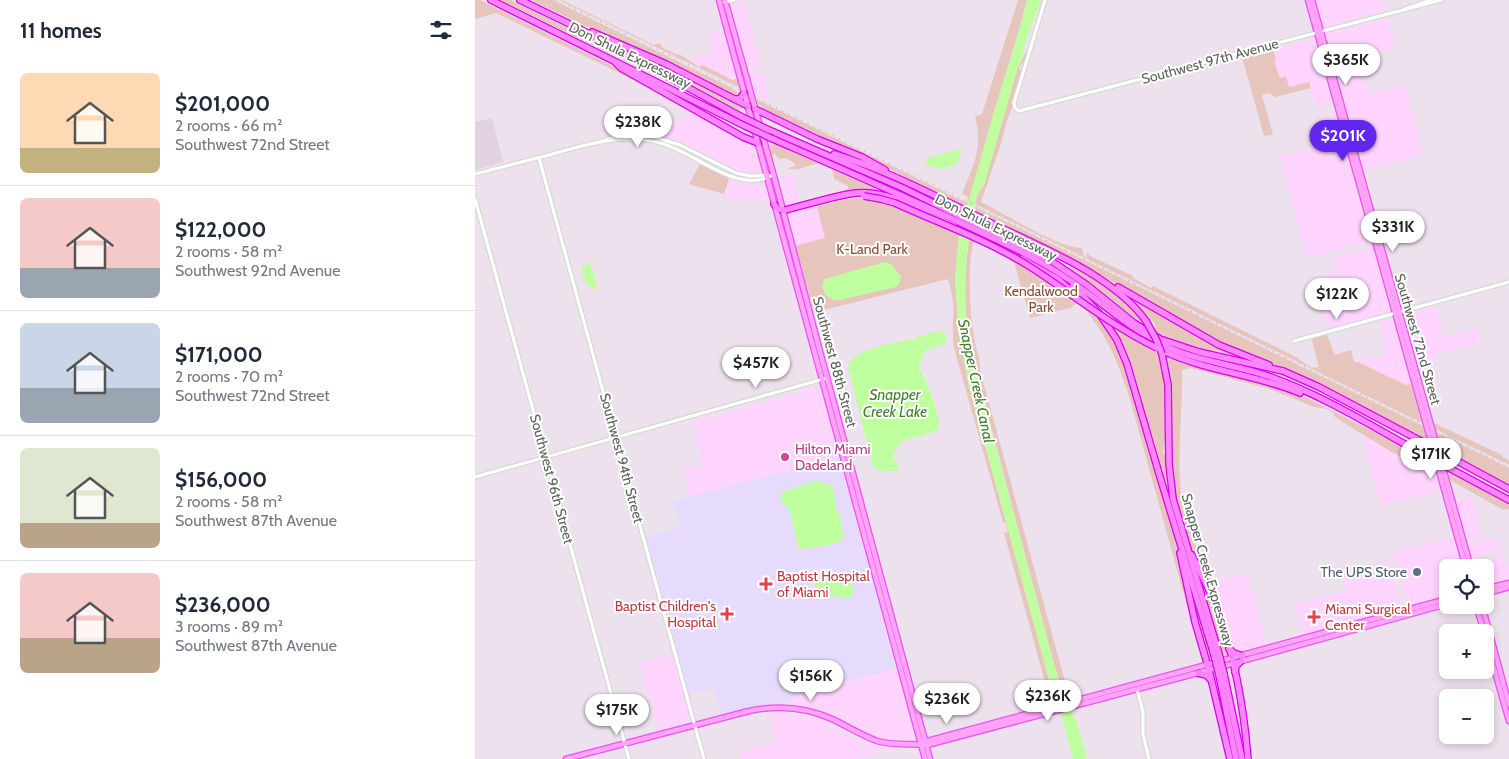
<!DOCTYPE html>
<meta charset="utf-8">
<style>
body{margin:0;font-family:Cabin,sans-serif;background:#f2f2f3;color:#1f2937;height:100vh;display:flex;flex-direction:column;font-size:19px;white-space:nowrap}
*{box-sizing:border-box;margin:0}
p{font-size:16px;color:#747a83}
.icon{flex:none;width:28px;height:28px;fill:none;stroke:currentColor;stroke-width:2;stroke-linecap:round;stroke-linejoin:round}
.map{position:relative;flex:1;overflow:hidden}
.drawer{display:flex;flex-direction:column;background:#fff;width:475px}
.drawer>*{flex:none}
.buttons{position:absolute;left:964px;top:559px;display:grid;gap:10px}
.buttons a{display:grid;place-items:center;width:55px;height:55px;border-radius:8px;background:#fff;box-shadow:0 2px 8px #0003;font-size:25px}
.price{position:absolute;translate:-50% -42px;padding:0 11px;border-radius:18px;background:#fff;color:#222;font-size:16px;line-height:32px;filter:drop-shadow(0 1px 2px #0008)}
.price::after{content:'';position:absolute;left:50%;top:30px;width:15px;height:11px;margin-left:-8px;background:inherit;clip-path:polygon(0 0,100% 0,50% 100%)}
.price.selected{background:#6326ee;color:#fff}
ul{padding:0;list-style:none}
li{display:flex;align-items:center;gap:15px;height:125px;padding:0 20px}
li+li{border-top:1px solid #e0e1e3}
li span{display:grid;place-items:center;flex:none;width:140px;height:100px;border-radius:8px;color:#555}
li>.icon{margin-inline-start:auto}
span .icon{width:60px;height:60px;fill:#fffc;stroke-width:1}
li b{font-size:21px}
h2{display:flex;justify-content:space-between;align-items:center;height:60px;padding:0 20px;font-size:21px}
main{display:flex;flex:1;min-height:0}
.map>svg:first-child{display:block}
.commercial{fill:#ffd4ff}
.education{fill:#e0d2df}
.medical{fill:#e6dbfc}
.green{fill:#e6c6bc}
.water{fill:#bfff9f}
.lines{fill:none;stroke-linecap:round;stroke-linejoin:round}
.minor-casing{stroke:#d5dbd4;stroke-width:5.5}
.major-casing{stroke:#ed51f6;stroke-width:7}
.highway-casing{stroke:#da00ee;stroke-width:8}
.minor{stroke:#fff;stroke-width:3}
.major{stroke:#ffa4f9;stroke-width:4.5}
.highway{stroke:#fc86ff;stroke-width:5.5}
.rail{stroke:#a3a5a2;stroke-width:1;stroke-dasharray:1 6;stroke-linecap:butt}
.highway-bridge-casing{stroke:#da00ee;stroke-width:8;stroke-linecap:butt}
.highway-bridge{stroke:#fc86ff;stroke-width:5.5}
.hotel-dot{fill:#d1479c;stroke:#fff;stroke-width:2}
.service-dot{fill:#5c6f8a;stroke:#fff;stroke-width:2}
.health-dot{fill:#e0444e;stroke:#fff;stroke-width:2}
.labels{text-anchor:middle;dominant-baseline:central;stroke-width:4;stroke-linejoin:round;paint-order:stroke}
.street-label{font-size:14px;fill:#5c635a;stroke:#fff}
.park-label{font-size:14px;fill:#894a33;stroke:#fff}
.hotel-label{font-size:14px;fill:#b23c85;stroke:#fff;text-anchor:start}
.service-label{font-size:14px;fill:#4e5e75;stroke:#fff;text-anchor:end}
.health-label{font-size:14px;fill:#be3a42;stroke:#fff;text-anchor:start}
.water-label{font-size:15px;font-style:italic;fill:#417e2c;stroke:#fff}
</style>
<main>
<section class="drawer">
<h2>11 homes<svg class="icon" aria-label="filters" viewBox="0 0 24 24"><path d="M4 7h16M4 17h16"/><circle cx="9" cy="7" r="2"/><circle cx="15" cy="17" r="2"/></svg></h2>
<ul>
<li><span style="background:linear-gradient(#ffd9b3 75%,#c2b280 0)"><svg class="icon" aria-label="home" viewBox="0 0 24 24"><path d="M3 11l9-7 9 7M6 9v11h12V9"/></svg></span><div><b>$201,000</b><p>2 rooms · 66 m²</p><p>Southwest 72nd Street</p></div></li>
<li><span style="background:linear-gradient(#f6c9c9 70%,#9aa5b1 0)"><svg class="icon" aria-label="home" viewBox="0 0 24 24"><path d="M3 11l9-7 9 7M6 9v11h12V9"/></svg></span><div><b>$122,000</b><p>2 rooms · 58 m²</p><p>Southwest 92nd Avenue</p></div></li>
<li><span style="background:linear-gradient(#c9d6e8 65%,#9aa5b1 0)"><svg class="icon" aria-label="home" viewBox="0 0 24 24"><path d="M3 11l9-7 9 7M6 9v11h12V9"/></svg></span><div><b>$171,000</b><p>2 rooms · 70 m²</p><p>Southwest 72nd Street</p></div></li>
<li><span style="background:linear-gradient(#dfe7d0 75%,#b9a48a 0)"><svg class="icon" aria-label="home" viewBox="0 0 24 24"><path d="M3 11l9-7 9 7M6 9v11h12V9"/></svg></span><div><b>$156,000</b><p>2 rooms · 58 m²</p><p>Southwest 87th Avenue</p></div></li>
<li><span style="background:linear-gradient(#f6c9c9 65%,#b9a48a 0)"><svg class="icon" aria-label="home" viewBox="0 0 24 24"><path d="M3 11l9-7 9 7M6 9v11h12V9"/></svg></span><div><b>$236,000</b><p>3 rooms · 89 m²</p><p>Southwest 87th Avenue</p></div></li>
</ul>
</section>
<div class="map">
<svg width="1034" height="759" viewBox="0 0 1034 759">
<rect width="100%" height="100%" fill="#ede1ed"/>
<g class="commercial">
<path d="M840,0H907L909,10L872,21L875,29L911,19L920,49L883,60L892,94L930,85L949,155L888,171Z"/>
<path d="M269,1L286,65L273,68L255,6L257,4Z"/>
<path d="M249,30L262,79L257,80L228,66L225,67L215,62L216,59L222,57L238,54L233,34Z"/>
<path d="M838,39L839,40L857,103L841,109L834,82L814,87L805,78L799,61V49Z"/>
<path d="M287,70L295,98L289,100L279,96L274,75L275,74Z"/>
<path d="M216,109L279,145L286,173L271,174L260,171L206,143L185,135L187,126L207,121L213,117Z"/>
<path d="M858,116L862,117L895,240L894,242L832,258L805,157L852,145L845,119Z"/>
<path d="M318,174L326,204L310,207L302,178Z"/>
<path d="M253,178L269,182L290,183L294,197L268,201L248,198Z"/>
<path d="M341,205L350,238L320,246L311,214Z"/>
<path d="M898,247L915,310L910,314L852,328L838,279L860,273L856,259Z"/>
<path d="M959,307L969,338L1002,329L1006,343L975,351L967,352L957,358V363L943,369L929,317L932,314Z"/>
<path d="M917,319L918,320L936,384L931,385L883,362L912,354L904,322Z"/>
<path d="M334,388H342L346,394L364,457L215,496L208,471L228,465L217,422L326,392L327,390Z"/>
<path d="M886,433L929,459L958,474H961L966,490L906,506Z"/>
<path d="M996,496L1007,536L991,541L980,501Z"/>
<path d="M979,536L988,567L972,568V597L933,607L918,552Z"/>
<path d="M1023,537L1026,550L999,557L996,556L993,545Z"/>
<path d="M1028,555L1032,568L1034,567V580L1010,587V568L999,567V563Z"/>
<path d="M914,561L927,609L828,637L820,605L871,591L867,574Z"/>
<path d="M772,573L792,647L763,652L760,651L756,644L738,583Z"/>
<path d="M201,653L222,719L184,730L164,663Z"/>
<path d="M420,667L424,676L441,739L439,742L414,741L404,739L387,732L346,711L314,703L319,697L419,669Z"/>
<path d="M300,712L316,713L341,719L389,742L414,749V751L382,759H266L264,752L301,742L295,713Z"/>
</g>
<path class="education" d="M17,118L28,162L0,170V122Z"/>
<path class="medical" d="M364,457L368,469L369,483L374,491L420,668L319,697L314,703L292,704L246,714L238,688L213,695L170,537L205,528L198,501Z"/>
<g class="green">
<path d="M0,0H5L134,64L171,85V86L21,13L0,19Z"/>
<path d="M26,0H36L120,42L186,79Z"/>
<path d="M56,0H78L253,86L262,92L266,91L267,95L263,98Z"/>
<path d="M84,0H87L179,45L184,43L188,48L203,55L204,54L224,67L228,65L257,80L262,79L264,86L263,87Z"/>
<path d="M543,0H552L543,34L519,112L484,236L480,278L482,310L493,383L575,683L583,703H581L579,700L577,701L578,704H576L529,533L533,532L530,522H528L479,348C476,330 480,313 477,295C476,290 474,284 473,279L341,312L338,309L320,246L350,238L342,207C355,203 369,199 383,198C413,197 454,221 481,233L488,206L405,164L288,109L281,101L283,100L492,203L493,197L487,194C499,163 508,150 500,116L507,114Z"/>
<path d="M140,44L270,105L272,115L269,108L264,110Z"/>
<path d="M798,49L801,60L799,61L805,78L811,76L814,87L834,82L836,88L800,97L795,93L787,95L798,135L789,136L767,57Z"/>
<path d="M551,52L552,53L549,64L547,63L544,68L547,73L535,114L533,117L525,147L506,202C527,212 586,250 607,248L609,256L612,258L611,253H613L615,256L658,276V278L676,288L678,286L819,356L837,368L844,367L837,340L839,337L852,335L860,355L876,350L879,362H883L931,385L936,384L947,423L500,204L503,193L509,185L543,67Z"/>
<path d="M292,141L294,146L299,144L343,163C332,166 321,172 312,168L320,166V164C316,160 309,157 304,159L300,154H298L297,160Z"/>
<path d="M225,164L253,178L254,179L249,194L214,184Z"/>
<path d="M357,169L425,198L396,192L326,204L363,193L373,189V186L359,179Z"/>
<path d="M499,206L948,426L961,471L957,473L915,451L866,421L860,417L858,413L852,409L839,407L792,388L715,368L707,370C708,416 700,462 708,507C713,533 727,558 736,583H738L756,644L760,651H757C736,598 706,539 698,482C693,440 700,398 691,357L697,360L698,357L822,393L951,458L953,463L957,459L950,437L945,438L845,384L817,371L751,347L617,270L502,212Z"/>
<path d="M495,235L530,252L611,305L625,321L641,347L652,373L693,512L729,662L728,664L656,403C645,366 632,333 605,304H601L595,308L555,318L539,262L500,240C491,257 495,316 499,336C500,347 506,360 505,370L595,700L593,698L592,701L580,668L495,347C489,310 488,272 495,235Z"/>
<path d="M589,264L617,277L650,300L665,318V322L678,328L681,326L678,321L674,320L655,296L763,357L746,353V351C681,350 638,297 589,264Z"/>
<path d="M623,308L667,337L708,357L800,382L708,358L678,345L651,329L650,332L680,349V352L685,354C692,380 693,408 691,434C690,441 688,447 688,454L691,455L692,480L689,482C680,468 684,439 674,432C662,388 651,346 623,308Z"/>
<path d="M959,423L1027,455V457L1034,460V465L960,429Z"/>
<path d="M961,432L1034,468V485L973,453L971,447L966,451Z"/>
<path d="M978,473L1034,503V509L1028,510L975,480L973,475Z"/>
<path d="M708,563L737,656L735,659L747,658L751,655L746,652L720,568C736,597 746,625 754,657L733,662Z"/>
</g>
<g class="water">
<path d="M552,0H566L548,49L549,53L543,67L509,185C507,188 504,191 503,194C497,204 497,220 495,231C490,267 488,303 494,339C496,354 501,369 504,384L580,668L593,706L602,722L612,759H598L583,702L575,683L493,383L484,334L480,278L484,236L487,220L493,203L519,112L543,34Z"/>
<path d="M485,149L487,151L481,165L462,169L451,164V159L456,157Z"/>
<path d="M410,262L416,264L426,276L424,284L421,287L364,300C354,300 350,296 347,286L349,279Z"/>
<path d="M113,263C119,269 121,280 121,288L119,290C110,284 107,279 107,267Z"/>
<path d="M464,331L470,333L472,338L470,343C449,353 451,343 444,369C452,380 465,414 464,428C447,442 425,430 418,458L424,468L423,471L402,470L398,466L376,379C375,375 372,368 374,364C381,348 423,342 440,339L441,337Z"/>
<path d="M339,481H344L358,487L361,508L366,518V528L369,535L366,541L356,545L326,549L324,548L322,544L315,510L307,502L305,495L309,492Z"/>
<path d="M368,573L373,574L376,578V584L379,590L377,597L371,598L355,595L347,598L339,592L340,586L337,581V579C347,575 358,577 368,573Z"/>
</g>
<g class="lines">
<g class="minor-casing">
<g id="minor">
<path d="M570,0L539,103L540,108L544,111L966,0"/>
<path d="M249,2L259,0"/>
<path d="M930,9L956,0"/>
<path d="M122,143L143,136H176L205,145L261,173L275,176L293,175"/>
<path d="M64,158L229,759"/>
<path d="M0,174C23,168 47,162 70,156C106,146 145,133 182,142C219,150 261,196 298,175"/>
<path d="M0,199L154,759"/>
<path d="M819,341L1034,282"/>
<path d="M0,477L352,378"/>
<path d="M662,689L668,712V734L674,759"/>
</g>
</g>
<g class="major-casing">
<g id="major">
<path d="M244,0L450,759"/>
<path d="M250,0L300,180L344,348L455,759"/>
<path d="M833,0L991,568"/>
<path d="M837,0L996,568"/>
<path d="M1010,589L1034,583"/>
<path d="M1010,594L1034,587"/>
<path d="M1001,605L1009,632"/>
<path d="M1007,605L1034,704"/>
<path d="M1010,637L1034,721"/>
<path d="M449,742L972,599"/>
<path d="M91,759L270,712C299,705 329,706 357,719C372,726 386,735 402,741C420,746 434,743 452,745L745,667L972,604"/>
</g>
</g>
<g class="highway-casing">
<g id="highway">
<path d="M16,0L270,126"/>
<path d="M45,0L103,28L267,117"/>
<path d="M117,32L191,64L273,106"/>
<path d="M141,63L146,68L268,137L283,143"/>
<path d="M259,99H265L269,93"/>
<path d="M280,109L342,139L387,157L410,170"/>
<path d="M294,130L428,188L578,262L612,285L659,323L685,339L724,352L808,371L844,387L946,441"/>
<path d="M298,139C360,166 423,193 484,222C517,238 551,252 582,272C619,294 649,326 688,345C720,361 758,364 793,376C848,395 900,428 951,456"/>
<path d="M359,154C412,170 462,197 512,221C563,246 637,274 671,321"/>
<path d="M299,204L303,209L310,210C331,205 352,198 374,194C411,187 446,210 479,226"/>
<path d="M547,259L584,280L608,301"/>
<path d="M598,286L624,313L642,340L652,364L685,477L739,655"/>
<path d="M643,287L744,345L794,365"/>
<path d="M686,350C730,371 780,374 825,393"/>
<path d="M687,354L693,385L694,464L698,499L744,654"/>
<path d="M973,456L1034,489"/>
<path d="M976,469L1034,500"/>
<path d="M705,553L720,622L734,670L755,759"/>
<path d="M717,555C725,573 735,590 742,608C759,654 769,710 773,759"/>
<path d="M754,649L759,653L768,656"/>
<path d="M760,672L761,666L766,661"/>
<path d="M723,673L731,675L735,679"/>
<path d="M749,674L767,759"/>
<path d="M744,675L761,759"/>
</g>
</g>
<use href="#minor" class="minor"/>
<use href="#major" class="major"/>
<use href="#highway" class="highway"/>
<path class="rail" d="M81,0L1034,467"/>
<g class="highway-bridge-casing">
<g id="highway-bridge">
<path d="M267,117L294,130"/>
<path d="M270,126L298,139"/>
<path d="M389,196L406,199L420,203C466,224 515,241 557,268C599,295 638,327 682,348"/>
<path d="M671,321L681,339L687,354"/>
<path d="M946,441L973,456"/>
<path d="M951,456L976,469"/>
<path d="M744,654L749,674"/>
<path d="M739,655L744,675"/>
</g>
</g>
<use href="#highway-bridge" class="highway-bridge"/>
</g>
<circle class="hotel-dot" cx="310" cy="457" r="5"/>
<circle class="service-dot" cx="942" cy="572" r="5"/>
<g class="health-dot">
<path d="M288.5 576.5h5v5h5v5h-5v5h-5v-5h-5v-5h5z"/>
<path d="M249.5 606.5h5v5h5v5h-5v5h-5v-5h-5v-5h5z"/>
<path d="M836.5 609.5h5v5h5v5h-5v5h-5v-5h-5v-5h5z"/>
</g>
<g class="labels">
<g class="street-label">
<text transform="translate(155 55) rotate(26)">Don Shula Expressway</text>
<text transform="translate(735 61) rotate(-15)">Southwest 97th Avenue</text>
<text transform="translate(521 227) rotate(26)">Don Shula Expressway</text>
<text transform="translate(943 339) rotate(74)">Southwest 72nd Street</text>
<text transform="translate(360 362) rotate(75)">Southwest 88th Street</text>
<text transform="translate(147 458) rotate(75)">Southwest 94th Street</text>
<text transform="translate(77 479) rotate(75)">Southwest 96th Street</text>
<text transform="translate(733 570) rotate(74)">Snapper Creek Expressway</text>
</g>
<g class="park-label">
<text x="397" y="249">K-Land Park</text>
<text x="566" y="291">Kendalwood<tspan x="566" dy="16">Park</tspan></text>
</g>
<g class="hotel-label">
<text x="320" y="449">Hilton Miami<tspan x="320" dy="16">Dadeland</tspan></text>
</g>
<g class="service-label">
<text x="932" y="572">The UPS Store</text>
</g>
<g class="health-label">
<text x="302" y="576">Baptist Hospital<tspan x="302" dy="16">of Miami</tspan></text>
<text x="241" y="606" text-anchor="end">Baptist Children's<tspan x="241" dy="16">Hospital</tspan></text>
<text x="850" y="609">Miami Surgical<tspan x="850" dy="16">Center</tspan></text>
</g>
<g class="water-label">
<text transform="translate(501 381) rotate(78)">Snapper Creek Canal</text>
<text x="420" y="395">Snapper<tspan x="420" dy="17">Creek Lake</tspan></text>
</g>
</g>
</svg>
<div class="buttons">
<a><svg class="icon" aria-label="locate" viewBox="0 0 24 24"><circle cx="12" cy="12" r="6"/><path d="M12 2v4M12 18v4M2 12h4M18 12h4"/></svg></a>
<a>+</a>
<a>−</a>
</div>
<b class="price" style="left:871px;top:86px">$365K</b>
<b class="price" style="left:163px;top:148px">$238K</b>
<b class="price selected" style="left:868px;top:162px">$201K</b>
<b class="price" style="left:918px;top:253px">$331K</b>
<b class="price" style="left:862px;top:320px">$122K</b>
<b class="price" style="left:281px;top:389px">$457K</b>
<b class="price" style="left:956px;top:480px">$171K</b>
<b class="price" style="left:336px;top:702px">$156K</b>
<b class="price" style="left:573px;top:722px">$236K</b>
<b class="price" style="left:472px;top:725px">$236K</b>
<b class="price" style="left:142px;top:736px">$175K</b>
</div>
</main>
